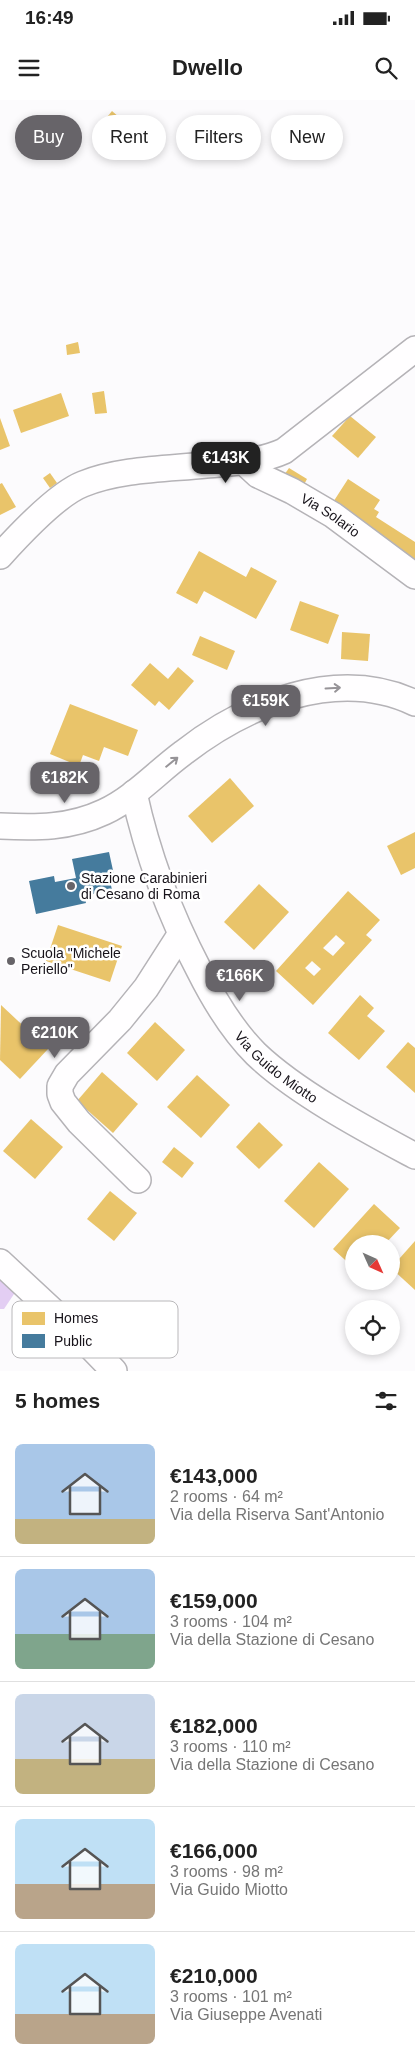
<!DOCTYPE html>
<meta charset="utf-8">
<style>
body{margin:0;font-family:Helvetica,sans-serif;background:#f2f2f2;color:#222;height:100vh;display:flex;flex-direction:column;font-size:19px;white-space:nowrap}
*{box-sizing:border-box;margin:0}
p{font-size:16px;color:#767676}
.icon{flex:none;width:28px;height:28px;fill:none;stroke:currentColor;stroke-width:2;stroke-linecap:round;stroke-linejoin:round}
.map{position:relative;height:1271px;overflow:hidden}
.panel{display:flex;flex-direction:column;background:#fff;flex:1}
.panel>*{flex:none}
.guide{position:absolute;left:15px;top:15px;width:385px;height:45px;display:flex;gap:10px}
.needle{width:32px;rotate:135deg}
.fabs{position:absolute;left:345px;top:1135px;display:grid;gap:10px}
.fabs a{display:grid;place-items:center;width:55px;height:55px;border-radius:50%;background:#fff;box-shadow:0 2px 8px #0003;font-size:25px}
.price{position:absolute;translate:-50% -42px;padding:0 11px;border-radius:10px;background:#676469;color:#fff;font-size:16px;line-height:32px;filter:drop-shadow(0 1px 2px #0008)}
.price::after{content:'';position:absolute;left:50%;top:30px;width:15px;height:11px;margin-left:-8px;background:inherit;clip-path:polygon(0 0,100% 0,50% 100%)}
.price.active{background:#222;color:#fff}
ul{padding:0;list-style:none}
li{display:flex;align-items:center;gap:15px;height:125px;padding:0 15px}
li+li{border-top:1px solid #e0e0e0}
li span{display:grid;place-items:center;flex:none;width:140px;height:100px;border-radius:8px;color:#555}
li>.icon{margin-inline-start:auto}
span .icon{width:60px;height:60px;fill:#fffc;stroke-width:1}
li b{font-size:21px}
h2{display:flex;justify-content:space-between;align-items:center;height:60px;padding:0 15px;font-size:21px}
.chip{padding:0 18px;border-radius:22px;background:#fff;box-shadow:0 2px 8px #0003;font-size:18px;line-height:45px}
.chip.active{background:#676469;color:#fff}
.status{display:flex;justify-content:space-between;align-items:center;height:35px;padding:0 25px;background:#fff;direction:ltr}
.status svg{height:14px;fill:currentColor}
header{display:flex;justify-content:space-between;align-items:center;height:65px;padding:0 15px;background:#fff;font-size:22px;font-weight:700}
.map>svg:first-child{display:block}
.forest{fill:#e3cef3}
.homes{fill:#e9c46a;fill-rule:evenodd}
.public{fill:#457b9d}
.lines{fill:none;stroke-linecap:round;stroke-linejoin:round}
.minor-casing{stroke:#b5b3b7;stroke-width:28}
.minor{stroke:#fffeff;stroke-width:25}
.oneway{stroke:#979498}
.poi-dot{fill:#676469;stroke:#fff;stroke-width:2}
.labels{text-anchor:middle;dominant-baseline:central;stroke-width:5;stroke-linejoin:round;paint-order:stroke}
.street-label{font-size:14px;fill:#17131a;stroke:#fff}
.poi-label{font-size:14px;fill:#17131a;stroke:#fff;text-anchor:start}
.key{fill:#fff;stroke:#b9b8ba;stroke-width:1}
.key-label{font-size:14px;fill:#17131a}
</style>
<div class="status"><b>16:49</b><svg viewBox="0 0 49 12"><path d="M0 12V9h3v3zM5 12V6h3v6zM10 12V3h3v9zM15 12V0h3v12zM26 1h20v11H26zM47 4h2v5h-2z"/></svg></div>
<header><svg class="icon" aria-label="menu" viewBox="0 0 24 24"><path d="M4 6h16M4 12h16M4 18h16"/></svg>Dwello<svg class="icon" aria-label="search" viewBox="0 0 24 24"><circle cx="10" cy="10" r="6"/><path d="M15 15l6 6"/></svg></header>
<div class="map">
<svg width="415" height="1271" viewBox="0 0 415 1271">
<rect width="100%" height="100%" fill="#fcfbfd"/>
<path class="forest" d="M0,1175L16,1191L4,1209H0Z"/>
<g class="homes">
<path d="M112,11L128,25L116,39L100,26Z"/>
<path d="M78,242L80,253L67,255L66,245Z"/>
<path d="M104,291L107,313L95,314L92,293Z"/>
<path d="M61,293L69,316L21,333L13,310Z"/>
<path d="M350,316L376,337L358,358L332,336Z"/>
<path d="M0,318L10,346L0,350Z"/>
<path d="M289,368L307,379L301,390L282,378Z"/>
<path d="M50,373L57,383L50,388L43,378Z"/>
<path d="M348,379L380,400L374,409L379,412L376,417L415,442V466L328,410Z"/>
<path d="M2,383L16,407L0,415V384Z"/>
<path d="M199,451L246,477L251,467L277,481L256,519L204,491L197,504L176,493Z"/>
<path d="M300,501L339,515L328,544L290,530Z"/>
<path d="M342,532L370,534L368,561L341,559Z"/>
<path d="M200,536L235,551L227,570L192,555Z"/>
<path d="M150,563L168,579L178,567L194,581L169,610L159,601L155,606L131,585Z"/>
<path d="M70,604L138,630L128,656L104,647L99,661L83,655L79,666L50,654Z"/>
<path d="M230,678L254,706L212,743L188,716Z"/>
<path d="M415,732V768L401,775L387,746Z"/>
<path d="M259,784L289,812L254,850L224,822Z"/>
<path d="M348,791L380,820L366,835L372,840L313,905L276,871ZM336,835L345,843L333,856L323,848ZM312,861L321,869L314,876L305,868Z"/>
<path d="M58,825L122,846L110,882L46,861Z"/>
<path d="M360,895L374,908L367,916L385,931L359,960L328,933Z"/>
<path d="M1,905L48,949L20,979L0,960Z"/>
<path d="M155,922L185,950L157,981L127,953Z"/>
<path d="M408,942L415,948V993L386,967Z"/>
<path d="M102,972L138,1004L113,1033L77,1001Z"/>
<path d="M197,975L230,1005L201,1038L167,1007Z"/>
<path d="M31,1019L63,1047L35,1079L3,1051Z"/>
<path d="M259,1022L283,1045L259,1069L236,1047Z"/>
<path d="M174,1047L194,1063L182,1078L162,1062Z"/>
<path d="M319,1062L349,1089L314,1128L284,1101Z"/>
<path d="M110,1091L137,1113L114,1141L87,1119Z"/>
<path d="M374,1104L400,1128L385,1144H354V1168L333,1149Z"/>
<path d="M415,1141V1190L391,1168Z"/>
</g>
<path class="public" d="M109,752L114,775L109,776L112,790L84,796L86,803L36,814L29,781L54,776L55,782L76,778L72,759Z"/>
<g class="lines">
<g class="minor-casing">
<g id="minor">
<path id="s1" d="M244,362L258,375L292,391L333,415L415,476"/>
<path d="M0,456C19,435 57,394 83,384C120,369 166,369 206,365C232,363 260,362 284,351L415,249"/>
<path id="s2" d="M134,693C148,757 169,813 199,870C214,900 232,930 256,954C297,993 365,1029 415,1056"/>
<path d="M0,726C36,728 70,728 104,712C134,698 156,673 183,653C246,604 337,566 415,603"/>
<path d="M138,1080L79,1022L63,1002L60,994V986L67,974L120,920L146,888L180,835"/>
<path d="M0,1162L86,1242L114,1271"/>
</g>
</g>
<use href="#minor" class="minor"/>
</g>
<defs><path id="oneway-shaft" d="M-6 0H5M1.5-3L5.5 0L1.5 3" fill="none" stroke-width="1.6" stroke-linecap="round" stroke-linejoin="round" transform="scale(1.25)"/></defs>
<g class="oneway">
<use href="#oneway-shaft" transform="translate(333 588) rotate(-3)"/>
<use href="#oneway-shaft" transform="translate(172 662) rotate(-39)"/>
</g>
<g class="poi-dot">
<circle cx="71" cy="786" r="5"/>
<circle cx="11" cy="861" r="5"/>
</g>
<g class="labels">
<g class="street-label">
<text stroke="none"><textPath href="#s1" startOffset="102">Via Solario</textPath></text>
<text stroke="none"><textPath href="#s2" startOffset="315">Via Guido Miotto</textPath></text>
</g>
<g class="poi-label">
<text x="81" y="778">Stazione Carabinieri<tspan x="81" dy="16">di Cesano di Roma</tspan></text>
<text x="21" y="853">Scuola "Michele<tspan x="21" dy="16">Periello"</tspan></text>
</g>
</g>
<rect x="12" y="1201" width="166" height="57" rx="8" class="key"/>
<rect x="22" y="1212" width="23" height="13" fill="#e9c46a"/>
<rect x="22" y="1234" width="23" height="14" fill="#457b9d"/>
<g class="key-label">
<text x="54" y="1223">Homes</text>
<text x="54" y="1246">Public</text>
</g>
</svg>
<div class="fabs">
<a><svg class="needle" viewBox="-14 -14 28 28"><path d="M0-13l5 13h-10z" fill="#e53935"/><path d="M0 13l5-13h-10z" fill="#767676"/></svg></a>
<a><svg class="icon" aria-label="locate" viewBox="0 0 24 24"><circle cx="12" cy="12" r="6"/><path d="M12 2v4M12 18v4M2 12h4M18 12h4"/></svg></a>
</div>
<b class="price active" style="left:226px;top:384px">€143K</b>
<b class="price" style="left:266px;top:627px">€159K</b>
<b class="price" style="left:65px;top:704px">€182K</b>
<b class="price" style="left:240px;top:902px">€166K</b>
<b class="price" style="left:55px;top:959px">€210K</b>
<div class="guide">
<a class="chip active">Buy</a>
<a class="chip">Rent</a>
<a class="chip">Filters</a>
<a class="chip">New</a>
</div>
</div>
<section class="panel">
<h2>5 homes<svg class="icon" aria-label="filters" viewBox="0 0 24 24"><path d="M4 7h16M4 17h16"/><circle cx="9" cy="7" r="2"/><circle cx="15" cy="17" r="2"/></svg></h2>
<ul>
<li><span style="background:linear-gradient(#a9c7e8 75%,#c2b280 0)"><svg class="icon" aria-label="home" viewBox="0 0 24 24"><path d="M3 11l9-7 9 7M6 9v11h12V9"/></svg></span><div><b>€143,000</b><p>2 rooms · 64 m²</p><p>Via della Riserva Sant'Antonio</p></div></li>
<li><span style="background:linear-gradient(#a9c7e8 65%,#7fa58c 0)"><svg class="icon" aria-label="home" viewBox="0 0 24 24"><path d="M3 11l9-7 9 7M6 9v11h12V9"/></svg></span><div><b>€159,000</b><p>3 rooms · 104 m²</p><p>Via della Stazione di Cesano</p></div></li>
<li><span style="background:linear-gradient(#c9d6e8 65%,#c2b280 0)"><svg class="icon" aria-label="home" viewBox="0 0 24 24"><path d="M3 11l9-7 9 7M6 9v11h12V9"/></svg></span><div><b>€182,000</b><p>3 rooms · 110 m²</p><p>Via della Stazione di Cesano</p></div></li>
<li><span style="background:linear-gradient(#bfe0f5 65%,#b9a48a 0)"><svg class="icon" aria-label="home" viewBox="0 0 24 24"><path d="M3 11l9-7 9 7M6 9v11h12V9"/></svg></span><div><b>€166,000</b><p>3 rooms · 98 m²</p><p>Via Guido Miotto</p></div></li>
<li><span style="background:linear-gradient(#bfe0f5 70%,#b9a48a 0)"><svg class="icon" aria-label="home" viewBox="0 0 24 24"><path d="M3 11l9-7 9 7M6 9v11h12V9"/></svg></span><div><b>€210,000</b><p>3 rooms · 101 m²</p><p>Via Giuseppe Avenati</p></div></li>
</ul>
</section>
